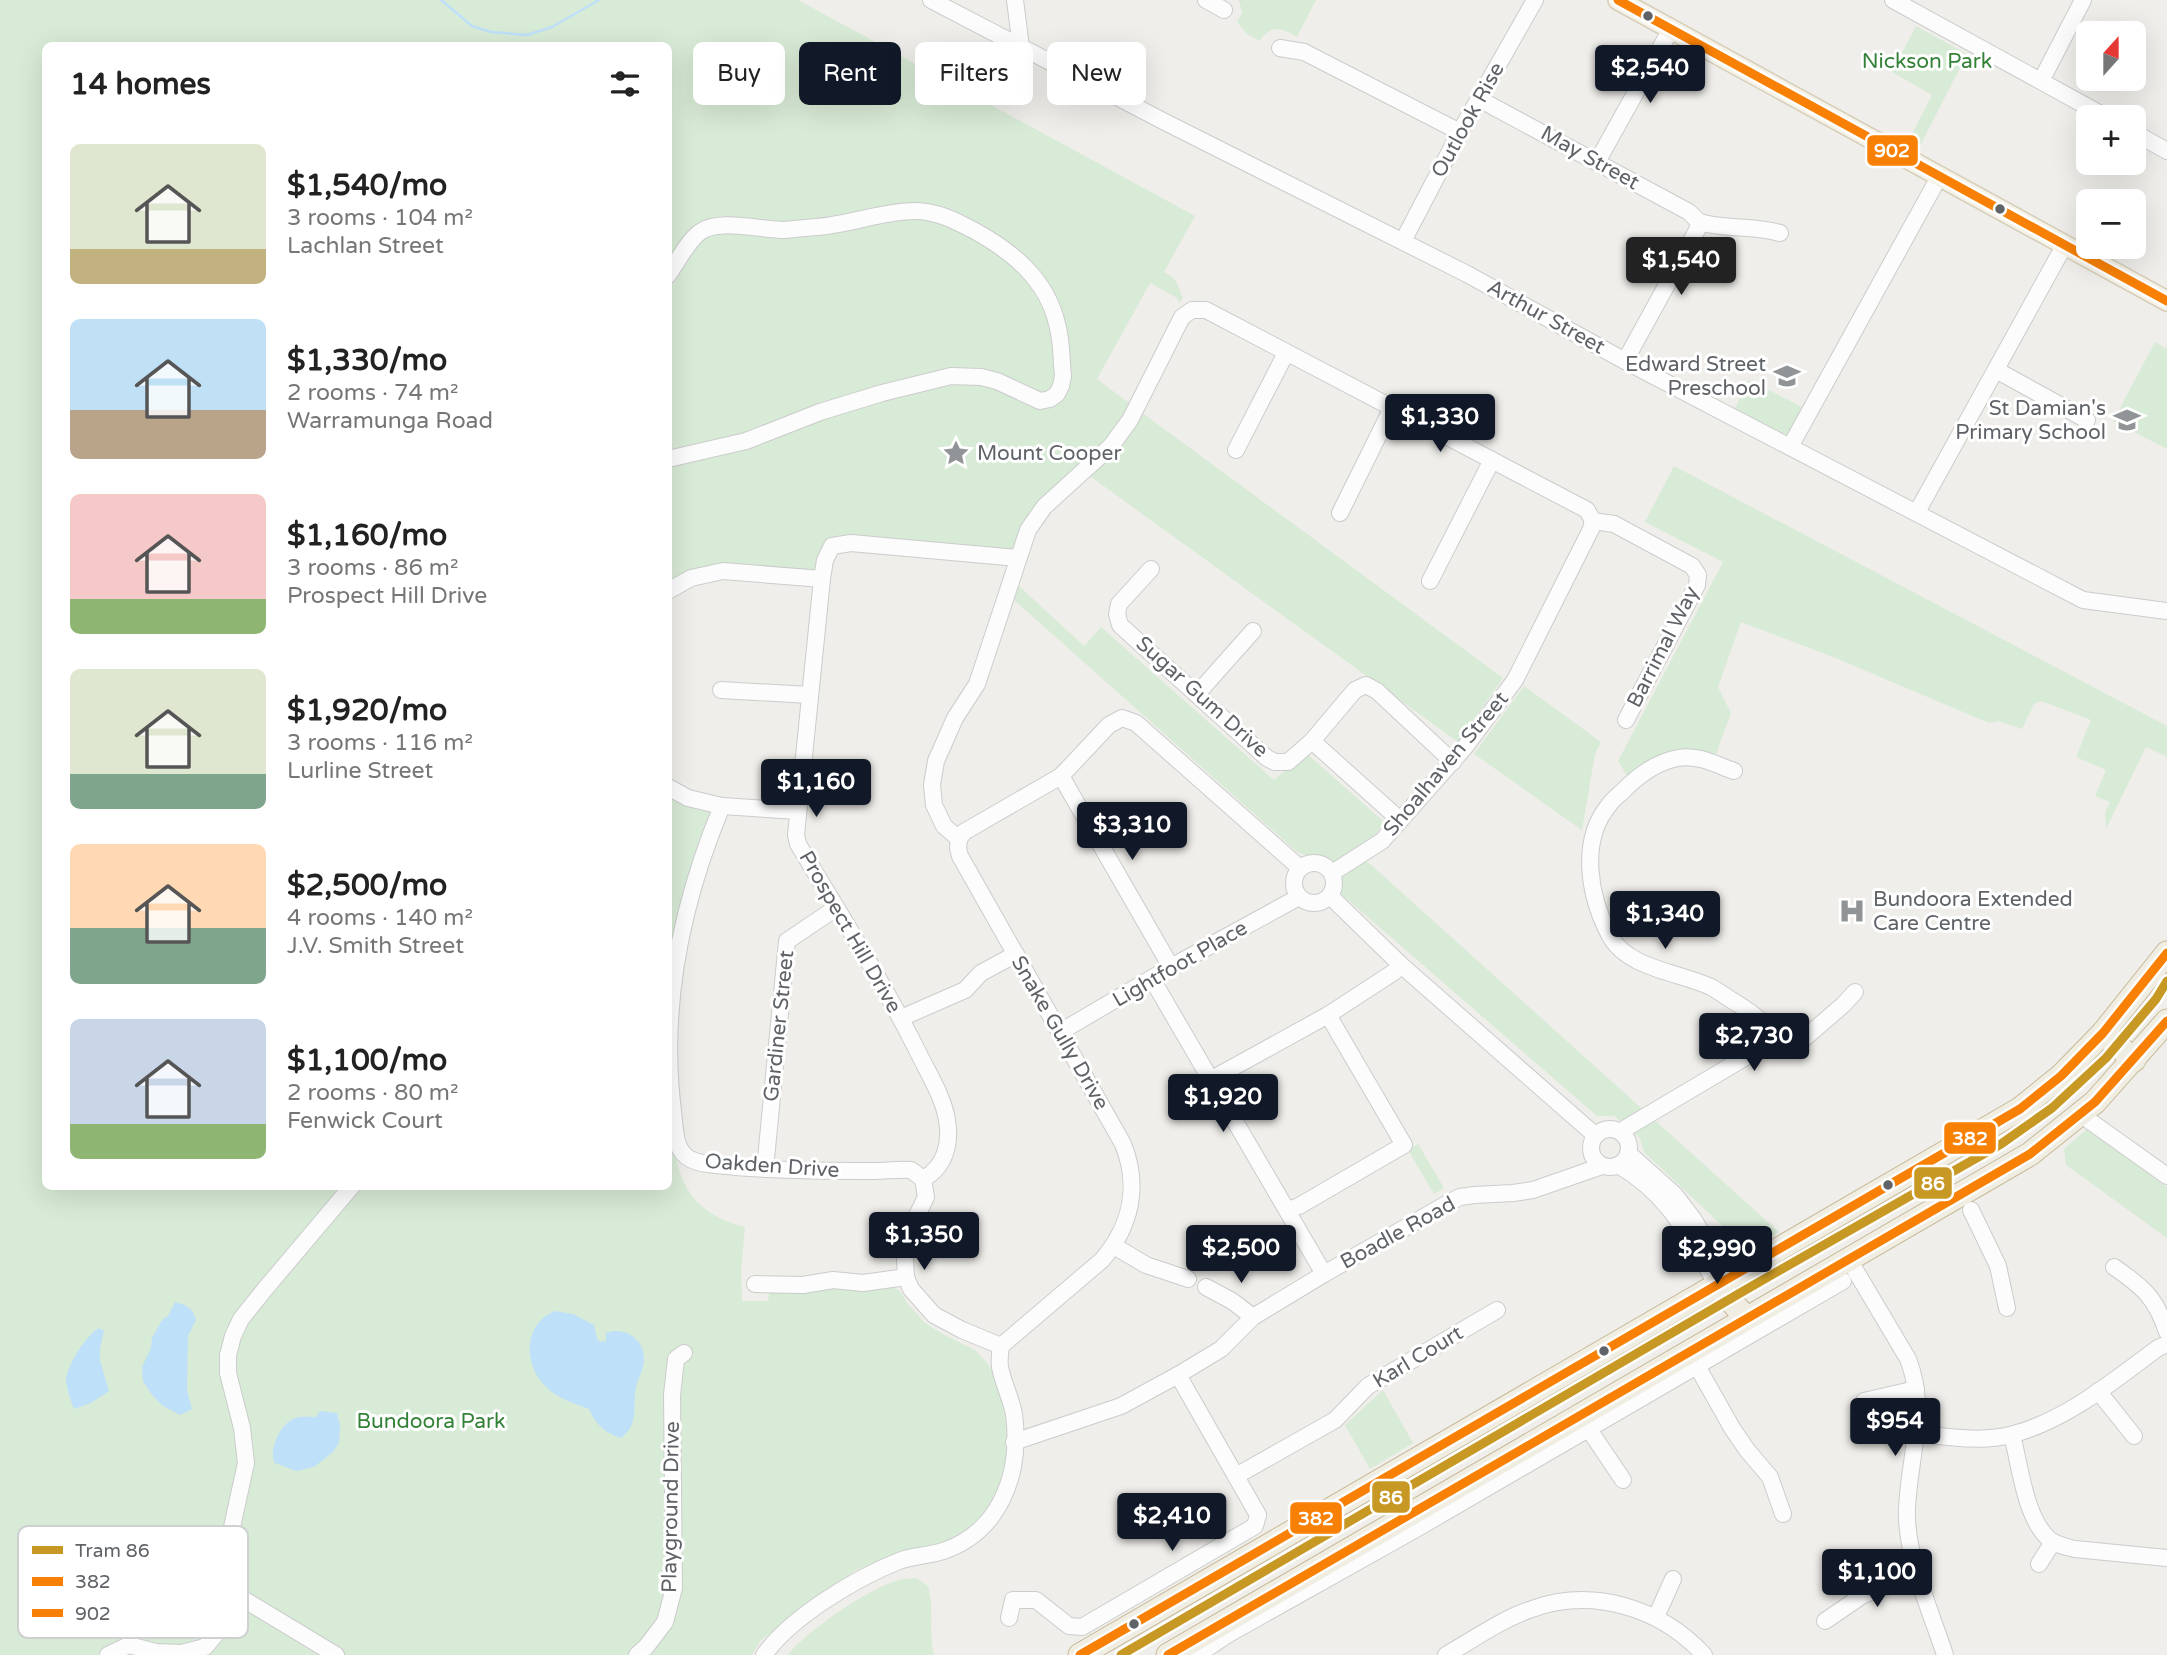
<!DOCTYPE html>
<meta charset="utf-8">
<style>
body{margin:0;font-family:"Varela Round",sans-serif;background:#f2f2f2;color:#222;height:100vh;display:flex;flex-direction:column;font-size:26px;white-space:nowrap}
*{box-sizing:border-box;margin:0}
p{font-size:23px;color:#767676}
.icon{flex:none;width:38px;height:38px;fill:none;stroke:currentColor;stroke-width:2;stroke-linecap:round;stroke-linejoin:round}
.map{position:relative;flex:1;overflow:hidden}
.sheet{position:absolute;left:42px;top:42px;width:630px;height:1148px;display:flex;flex-direction:column;background:#fff;border-radius:10px;box-shadow:0 7px 28px #0002}
.sheet>*{flex:none}
.guide{position:absolute;left:693px;top:42px;width:665px;height:63px;display:flex;gap:14px}
.needle{width:46px;rotate:21deg}
.tools{position:absolute;left:2076px;top:21px;display:grid;gap:14px}
.tools a{display:grid;place-items:center;width:70px;height:70px;border-radius:10px;background:#fff;box-shadow:0 7px 28px #0002;font-size:35px}
.price{position:absolute;translate:-50% -60px;padding:0 16px;border-radius:7px;background:#111827;color:#fff;font-size:23px;line-height:46px;filter:drop-shadow(0 2px 4px #0008)}
.price::after{content:'';position:absolute;left:50%;top:42px;width:21px;height:16px;margin-left:-10px;background:inherit;clip-path:polygon(0 0,100% 0,50% 100%)}
.price.on{background:#222;color:#fff}
ul{padding:0;list-style:none}
li{display:flex;align-items:center;gap:21px;height:175px;padding:0 28px}
li span{display:grid;place-items:center;flex:none;width:196px;height:140px;border-radius:10px;color:#555}
li>.icon{margin-inline-start:auto}
span .icon{width:84px;height:84px;fill:#fffc;stroke-width:1}
li b{font-size:30px}
h2{display:flex;justify-content:space-between;align-items:center;height:84px;padding:0 28px;font-size:30px}
.tag{padding:0 24px;border-radius:10px;background:#fff;box-shadow:0 7px 28px #0002;font-size:24px;line-height:63px}
.tag.on{background:#111827;color:#fff}
.map>svg:first-child{display:block}
.green{fill:#d8ebd6}
.water{fill:#bfe0f9}
.lines{fill:none;stroke-linecap:round;stroke-linejoin:round}
.stream{stroke:#bfe0f9;stroke-width:2.5}
.minor-casing{stroke:#cbcccc;stroke-width:18}
.major-casing{stroke:#d7ceb8;stroke-width:22}
.highway-casing{stroke:#c8b996;stroke-width:25}
.minor{stroke:#fdfcfc;stroke-width:16}
.major{stroke:#f4f2e9;stroke-width:19}
.highway{stroke:#f0ede3;stroke-width:23}
.bus-1-casing{stroke:#fff;stroke-width:14}
.bus-2-casing{stroke:#fff;stroke-width:14}
.bus-1{stroke:#f78005;stroke-width:9}
.bus-2{stroke:#f78005;stroke-width:9}
.tram-1-casing{stroke:#fff;stroke-width:14}
.tram-1{stroke:#c79824;stroke-width:9}
.bus-dot{fill:#5f6368;stroke:#fff;stroke-width:2.5}
.labels{text-anchor:middle;dominant-baseline:central;stroke-width:6;stroke-linejoin:round;paint-order:stroke}
.park-label{font-size:21px;fill:#348238;stroke:#fff}
.street-label{font-size:21px;fill:#5f6368;stroke:#fff}
.poi-label{font-size:21px;fill:#5f6368;stroke:#fff;text-anchor:end}
.key{fill:#fff;stroke:#cfd0d2;stroke-width:2}
.key-label{font-size:19px;fill:#5f6368}
.line-badge{stroke:#fff;stroke-width:2.5}
.badge-label{font-size:19px;text-anchor:middle;font-weight:bold;fill:#fff}
</style>
<div class="map">
<svg width="2167" height="1655" viewBox="0 0 2167 1655">
<rect width="100%" height="100%" fill="#efeeea"/>
<g class="green">
<path d="M0,0H798L1195,216L1164,272C1180,281 1176,283 1183,298L1179,303L1177,298L1150,283L1097,379L1133,406L1117,433L1022,528L1013,547L1007,551L844,537L828,539L821,550L816,569L807,572C757,566 715,555 669,581L668,46H46V1186H668L669,1114C676,1171 682,1211 745,1227L741,1271L742,1301H768L769,1294L773,1289L895,1288L901,1292L908,1304L924,1322L939,1332L975,1350L987,1363L994,1374L1009,1424L1006,1466L997,1493L981,1519L948,1542L909,1549L856,1570L804,1607L760,1641L752,1655H0Z"/>
<path d="M1239,0H1316L1297,37C1282,28 1270,24 1260,41L1247,34L1237,22L1242,13Z"/>
<path d="M1916,26L1967,54L1919,148L1908,142L1932,95L1892,72Z"/>
<path d="M2155,342L2167,349V449L2113,421Z"/>
<path d="M1749,380L1806,409L1790,434L1783,435L1734,410Z"/>
<path d="M1141,412L1503,678L1458,742L1087,474Z"/>
<path d="M1674,466L2167,726V757L2146,747L2106,829L2105,813L2110,802L2095,796L2106,770L2076,757L2091,720L2041,701L2034,704L2022,729L1998,721L1989,723L1833,657L1741,622L1718,687L1731,713L1715,757L1628,777L1618,761L1723,562L1645,522Z"/>
<path d="M1019,586L1084,646L1101,627L1274,780L1306,753L1384,822L1371,841L1351,852L1370,864L1779,1232L1748,1250L1644,1152L1640,1138L1614,1116H1597L1340,893L1339,880L1326,859L1307,856L1296,851L1014,600Z"/>
<path d="M1524,686L1601,742L1595,754L1582,830L1474,754Z"/>
<path d="M669,793L709,808L712,814L669,986Z"/>
<path d="M2087,1129L2167,1187V1238L2066,1165L2064,1149Z"/>
<path d="M1418,1144L1444,1188L1434,1194L1408,1150Z"/>
<path d="M1383,1390L1413,1443L1370,1469L1345,1425Z"/>
<path d="M916,1578L928,1586C935,1609 928,1632 934,1655H788C805,1632 871,1587 899,1580C904,1578 911,1579 916,1578Z"/>
</g>
<g class="water">
<path d="M175,1302C187,1305 193,1308 196,1320L188,1336L187,1390L192,1409L180,1415L163,1406L152,1395L143,1381L142,1367L151,1348L152,1338L162,1320L168,1316Z"/>
<path d="M555,1311L573,1314L594,1325L597,1338L600,1342L606,1341V1333C624,1326 645,1339 644,1360C644,1369 638,1378 636,1387C632,1408 640,1423 621,1438C605,1433 595,1424 589,1409C573,1403 556,1398 544,1385C523,1362 524,1323 555,1311Z"/>
<path d="M99,1328L104,1331L100,1348V1361L109,1391L91,1403L74,1409C71,1401 67,1390 66,1381C65,1368 87,1334 99,1328Z"/>
<path d="M320,1411L337,1413L340,1425L339,1443L333,1452L314,1467L296,1471L275,1463C268,1450 280,1425 293,1419C299,1416 308,1417 316,1417Z"/>
</g>
<g class="lines">
<path class="stream" d="M441,0L472,26L491,32L527,35L552,27L599,0"/>
<g class="minor-casing">
<g id="minor">
<path d="M931,0L1165,122L1467,274L1625,361L2083,600L2167,611"/>
<path d="M1015,0L1021,47"/>
<path d="M1206,0L1224,10"/>
<path d="M1893,0L2106,117"/>
<path d="M1280,48L1304,52L1460,132"/>
<path d="M2041,81L2083,0"/>
<path d="M1479,99L1689,212L1699,222"/>
<path d="M2133,132L2167,151"/>
<path d="M1597,162L1671,29"/>
<path d="M1699,222C1726,230 1753,225 1780,233"/>
<path d="M1403,241L1460,132L1535,0"/>
<path d="M668,275C678,261 687,242 700,232C719,218 761,230 784,230C794,229 805,228 816,227C849,225 882,211 915,211C937,211 956,221 975,231C1013,252 1047,280 1057,324C1062,340 1061,359 1063,376L1061,386L1057,394L1050,399L1040,401L997,381L981,377L951,376L882,393L820,412L746,441L668,459"/>
<path d="M1625,361L1697,230L1699,222"/>
<path d="M1996,370L2087,420"/>
<path d="M1790,447L1939,177"/>
<path d="M1236,450L1286,353"/>
<path d="M1917,512L2064,246"/>
<path d="M1340,513L1392,408"/>
<path d="M1151,569L1119,604L1117,614L1120,625L1267,758L1275,762H1288L1312,741L1400,820"/>
<path d="M1430,581L1492,460"/>
<path d="M668,591L691,578L723,571L822,579"/>
<path d="M721,690L809,695"/>
<path d="M1197,694L1253,631"/>
<path d="M1312,741L1355,690L1366,685L1377,691L1453,762"/>
<path d="M1734,771C1717,765 1697,754 1678,758C1656,762 1639,775 1624,790C1619,795 1613,799 1609,805C1579,841 1589,897 1610,936C1628,969 1679,972 1711,987C1720,992 1729,999 1738,1004C1757,1017 1765,1020 1771,1042"/>
<path d="M1061,776L1171,967"/>
<path d="M668,787L688,798L722,806L798,811"/>
<path d="M722,806C682,902 660,1007 673,1111C675,1127 674,1151 690,1159C704,1166 721,1165 736,1167C782,1171 828,1171 874,1171C886,1171 898,1169 911,1170L923,1179"/>
<path d="M959,839L944,826L934,805L932,785L936,761L955,718L977,684L1028,530L1044,507L1111,446L1130,420L1182,317L1192,310H1206L1587,510L1593,521L1614,524L1692,566L1698,575L1697,585L1626,720"/>
<path d="M959,839L964,832L1061,776L1109,725L1122,718L1136,723L1300,868"/>
<circle cx="1314" cy="883" r="20"/>
<path d="M1332,873L1382,841L1465,747L1515,680L1591,529L1593,521"/>
<path d="M1330,896L1401,965L1595,1135"/>
<path d="M1152,979L1324,1274"/>
<path d="M901,1018L965,990L981,973L1016,954"/>
<path d="M1060,1032L1171,967L1299,897"/>
<path d="M1212,1079L1328,1015L1394,972L1401,965"/>
<path d="M2080,1114L2167,1176"/>
<circle cx="1610" cy="1148" r="19"/>
<path d="M1622,1133L1626,1128L1771,1042L1780,1039L1806,1037L1843,1005L1855,992"/>
<path d="M1628,1153L1675,1195L1694,1220L1728,1278"/>
<path d="M1618,1165C1670,1195 1688,1236 1717,1285"/>
<path d="M765,1169L787,941L836,908"/>
<path d="M923,1179C945,1167 951,1144 947,1120C943,1096 928,1073 918,1052C882,980 839,913 798,844L796,835L822,579L825,560L832,546L851,543L1018,558"/>
<path d="M923,1179L926,1197L904,1242L906,1277L911,1289L934,1315L962,1330L1001,1346"/>
<path d="M1288,1210L1299,1206L1404,1145L1328,1015"/>
<path d="M1971,1210L1998,1266L2007,1308"/>
<path d="M1708,1241C1725,1252 1740,1259 1760,1260"/>
<path d="M1114,1246L1146,1265L1188,1279"/>
<path d="M1848,1258L1908,1359C1928,1409 1909,1458 1907,1509C1905,1554 1931,1612 1945,1655"/>
<path d="M2114,1267C2143,1287 2156,1298 2167,1332"/>
<path d="M755,1284L803,1285L833,1280L863,1283L906,1277"/>
<path d="M1206,1287L1232,1301L1253,1317"/>
<path d="M1697,1366L1732,1428L1747,1450L1770,1477L1783,1514"/>
<path d="M2098,1391L2134,1436"/>
<path d="M1864,1401L1916,1389"/>
<path d="M1588,1428L1623,1480"/>
<path d="M1916,1433C1948,1437 1983,1443 2014,1434C2068,1419 2113,1381 2158,1348L2167,1344"/>
<path d="M2012,1435C2020,1465 2025,1518 2049,1539C2056,1545 2066,1547 2075,1549L2167,1558"/>
<path d="M1014,1442L1121,1406L1178,1375L1221,1349L1253,1317L1324,1274L1450,1202L1460,1197L1474,1195L1513,1193L1533,1190L1602,1166"/>
<path d="M1236,1476L1335,1420L1368,1386L1497,1310"/>
<path d="M2039,1564L2053,1542"/>
<path d="M220,1585L336,1655"/>
<path d="M1656,1617L1673,1579"/>
<path d="M1009,1618L1013,1600H1036L1069,1626L1082,1627L1255,1526L1258,1515L1178,1375"/>
<path d="M1825,1621L1863,1595L1918,1575"/>
<path d="M108,1655L129,1645L156,1652L181,1653L205,1647L216,1634L223,1608L220,1585L222,1557L232,1527L246,1463L242,1428L228,1373V1355L233,1336L241,1319L265,1289L352,1186"/>
<path d="M637,1655L646,1647L665,1622L674,1588L672,1395L676,1359L684,1353"/>
<path d="M764,1655C791,1617 856,1578 899,1561C914,1555 931,1556 946,1550C984,1536 1005,1505 1013,1467C1016,1451 1016,1430 1014,1414C1011,1398 1003,1383 1000,1367C999,1361 1000,1353 1001,1346L1102,1260C1131,1226 1140,1186 1123,1144L960,856L958,848L959,839"/>
<path d="M1197,1655L1227,1635L1416,1529L1843,1281"/>
<path d="M1446,1655C1474,1639 1502,1619 1532,1609C1593,1587 1661,1608 1704,1655"/>
</g>
</g>
<g class="major-casing">
<path id="major" d="M1618,0L2167,301"/>
</g>
<g class="highway-casing">
<g id="highway">
<path d="M2103,1033L2134,1060"/>
<path d="M1717,1285L1746,1318"/>
<path d="M1080,1655L2020,1109L2061,1076L2103,1033L2167,953"/>
<path d="M1168,1655L2030,1154L2095,1102L2167,1021"/>
</g>
</g>
<use href="#minor" class="minor"/>
<use href="#major" class="major"/>
<use href="#highway" class="highway"/>
<g class="bus-1-casing">
<g id="bus-1">
<path d="M1080,1655L2020,1109L2061,1076L2103,1033L2167,953"/>
<path d="M1168,1655L2030,1154L2095,1102L2167,1021"/>
</g>
</g>
<g class="bus-2-casing">
<path id="bus-2" d="M1618,0L2167,301"/>
</g>
<use href="#bus-1" class="bus-1"/>
<use href="#bus-2" class="bus-2"/>
<g class="tram-1-casing">
<path id="tram-1" d="M1121,1655L1747,1289L2001,1144L2052,1108L2106,1058L2156,999L2167,981"/>
</g>
<use href="#tram-1" class="tram-1"/>
</g>
<defs>
<g id="school-bare" transform="scale(2.1)"><path d="M0-5L7-2L0 1L-7-2ZM-4 1L0 2.5L4 1V4Q0 6-4 4Z" fill="#919496" stroke="#fff" stroke-width="2.5" paint-order="stroke"/></g>
<g id="sight-bare" transform="scale(2.1)"><path d="M0-6L1.8-2.2L6-1.7L2.9 1.2L3.7 5.4L0 3.3L-3.7 5.4L-2.9 1.2L-6-1.7L-1.8-2.2Z" fill="#919496" stroke="#fff" stroke-width="2.5" paint-order="stroke"/></g>
<g id="hospital-bare" transform="scale(2.1)"><path d="M-5-5h3v3.5h4V-5h3V5h-3V1.5h-4V5h-3Z" fill="#919496" stroke="#fff" stroke-width="2.5" paint-order="stroke"/></g>
</defs>
<g fill-rule="evenodd">
<use href="#school-bare" x="1787" y="376"/>
<use href="#school-bare" x="2127" y="420"/>
<use href="#sight-bare" x="956" y="453"/>
<use href="#hospital-bare" x="1852" y="911"/>
</g>
<g class="bus-dot">
<circle cx="1648" cy="16" r="6"/>
<circle cx="2000" cy="209" r="6"/>
<circle cx="1888" cy="1185" r="6"/>
<circle cx="1604" cy="1351" r="6"/>
<circle cx="1134" cy="1624" r="6"/>
</g>
<g class="labels">
<g class="park-label">
<text x="1927" y="61">Nickson Park</text>
<text x="431" y="1421">Bundoora Park</text>
</g>
<g class="street-label">
<text transform="translate(1468 120) rotate(-61)">Outlook Rise</text>
<text transform="translate(1590 158) rotate(29)">May Street</text>
<text transform="translate(1546 317) rotate(29)">Arthur Street</text>
<text transform="translate(1663 647) rotate(-63)">Barrimal Way</text>
<text transform="translate(1202 697) rotate(42)">Sugar Gum Drive</text>
<text transform="translate(1446 764) rotate(-50)">Shoalhaven Street</text>
<text transform="translate(850 932) rotate(60)">Prospect Hill Drive</text>
<text transform="translate(1180 964) rotate(-30)">Lightfoot Place</text>
<text transform="translate(779 1026) rotate(-84)">Gardiner Street</text>
<text transform="translate(1060 1033) rotate(60)">Snake Gully Drive</text>
<text transform="translate(772 1166) rotate(4)">Oakden Drive</text>
<text transform="translate(1398 1233) rotate(-29)">Boadle Road</text>
<text transform="translate(1418 1357) rotate(-31)">Karl Court</text>
<text transform="translate(671 1507) rotate(-89)">Playground Drive</text>
</g>
<g class="poi-label">
<text x="1766" y="364">Edward Street<tspan x="1766" dy="24">Preschool</tspan></text>
<text x="2106" y="408">St Damian's<tspan x="2106" dy="24">Primary School</tspan></text>
<text x="977" y="453" text-anchor="start">Mount Cooper</text>
<text x="1873" y="899" text-anchor="start">Bundoora Extended<tspan x="1873" dy="24">Care Centre</tspan></text>
</g>
</g>
<rect x="18" y="1526" width="230" height="112" rx="10" class="key"/>
<rect x="32" y="1546" width="31" height="8" fill="#c79824"/>
<rect x="32" y="1577" width="31" height="9" fill="#f78005"/>
<rect x="32" y="1609" width="31" height="8" fill="#f78005"/>
<g class="key-label">
<text x="75" y="1557">Tram 86</text>
<text x="75" y="1588">382</text>
<text x="75" y="1620">902</text>
</g>
<g class="line-badge">
<rect x="1866" y="134" width="53" height="33" rx="7" fill="#f78005"/>
<rect x="1943" y="1121" width="54" height="34" rx="7" fill="#f78005"/>
<rect x="1913" y="1166" width="40" height="34" rx="7" fill="#c79824"/>
<rect x="1371" y="1480" width="40" height="34" rx="7" fill="#c79824"/>
<rect x="1289" y="1501" width="54" height="34" rx="7" fill="#f78005"/>
</g>
<g class="badge-label">
<text x="1892" y="157">902</text>
<text x="1970" y="1145">382</text>
<text x="1933" y="1190">86</text>
<text x="1391" y="1504">86</text>
<text x="1316" y="1525">382</text>
</g>
</svg>
<div class="tools">
<a><svg class="needle" viewBox="-14 -14 28 28"><path d="M0-13l5 13h-10z" fill="#e53935"/><path d="M0 13l5-13h-10z" fill="#767676"/></svg></a>
<a>+</a>
<a>−</a>
</div>
<b class="price" style="left:1650px;top:105px">$2,540</b>
<b class="price on" style="left:1681px;top:297px">$1,540</b>
<b class="price" style="left:1440px;top:454px">$1,330</b>
<b class="price" style="left:816px;top:819px">$1,160</b>
<b class="price" style="left:1132px;top:862px">$3,310</b>
<b class="price" style="left:1665px;top:951px">$1,340</b>
<b class="price" style="left:1754px;top:1073px">$2,730</b>
<b class="price" style="left:1223px;top:1134px">$1,920</b>
<b class="price" style="left:924px;top:1272px">$1,350</b>
<b class="price" style="left:1241px;top:1285px">$2,500</b>
<b class="price" style="left:1717px;top:1286px">$2,990</b>
<b class="price" style="left:1895px;top:1458px">$954</b>
<b class="price" style="left:1172px;top:1553px">$2,410</b>
<b class="price" style="left:1877px;top:1609px">$1,100</b>
<div class="guide">
<a class="tag">Buy</a>
<a class="tag on">Rent</a>
<a class="tag">Filters</a>
<a class="tag">New</a>
</div>
<section class="sheet">
<h2>14 homes<svg class="icon" aria-label="filters" viewBox="0 0 24 24"><path d="M4 7h16M4 17h16"/><circle cx="9" cy="7" r="2"/><circle cx="15" cy="17" r="2"/></svg></h2>
<ul>
<li><span style="background:linear-gradient(#dfe7d0 75%,#c2b280 0)"><svg class="icon" aria-label="home" viewBox="0 0 24 24"><path d="M3 11l9-7 9 7M6 9v11h12V9"/></svg></span><div><b>$1,540/mo</b><p>3 rooms · 104 m²</p><p>Lachlan Street</p></div></li>
<li><span style="background:linear-gradient(#bfe0f5 65%,#b9a48a 0)"><svg class="icon" aria-label="home" viewBox="0 0 24 24"><path d="M3 11l9-7 9 7M6 9v11h12V9"/></svg></span><div><b>$1,330/mo</b><p>2 rooms · 74 m²</p><p>Warramunga Road</p></div></li>
<li><span style="background:linear-gradient(#f6c9c9 75%,#8fb573 0)"><svg class="icon" aria-label="home" viewBox="0 0 24 24"><path d="M3 11l9-7 9 7M6 9v11h12V9"/></svg></span><div><b>$1,160/mo</b><p>3 rooms · 86 m²</p><p>Prospect Hill Drive</p></div></li>
<li><span style="background:linear-gradient(#dfe7d0 75%,#7fa58c 0)"><svg class="icon" aria-label="home" viewBox="0 0 24 24"><path d="M3 11l9-7 9 7M6 9v11h12V9"/></svg></span><div><b>$1,920/mo</b><p>3 rooms · 116 m²</p><p>Lurline Street</p></div></li>
<li><span style="background:linear-gradient(#ffd9b3 60%,#7fa58c 0)"><svg class="icon" aria-label="home" viewBox="0 0 24 24"><path d="M3 11l9-7 9 7M6 9v11h12V9"/></svg></span><div><b>$2,500/mo</b><p>4 rooms · 140 m²</p><p>J.V. Smith Street</p></div></li>
<li><span style="background:linear-gradient(#c9d6e8 75%,#8fb573 0)"><svg class="icon" aria-label="home" viewBox="0 0 24 24"><path d="M3 11l9-7 9 7M6 9v11h12V9"/></svg></span><div><b>$1,100/mo</b><p>2 rooms · 80 m²</p><p>Fenwick Court</p></div></li>
</ul>
</section>
</div>
